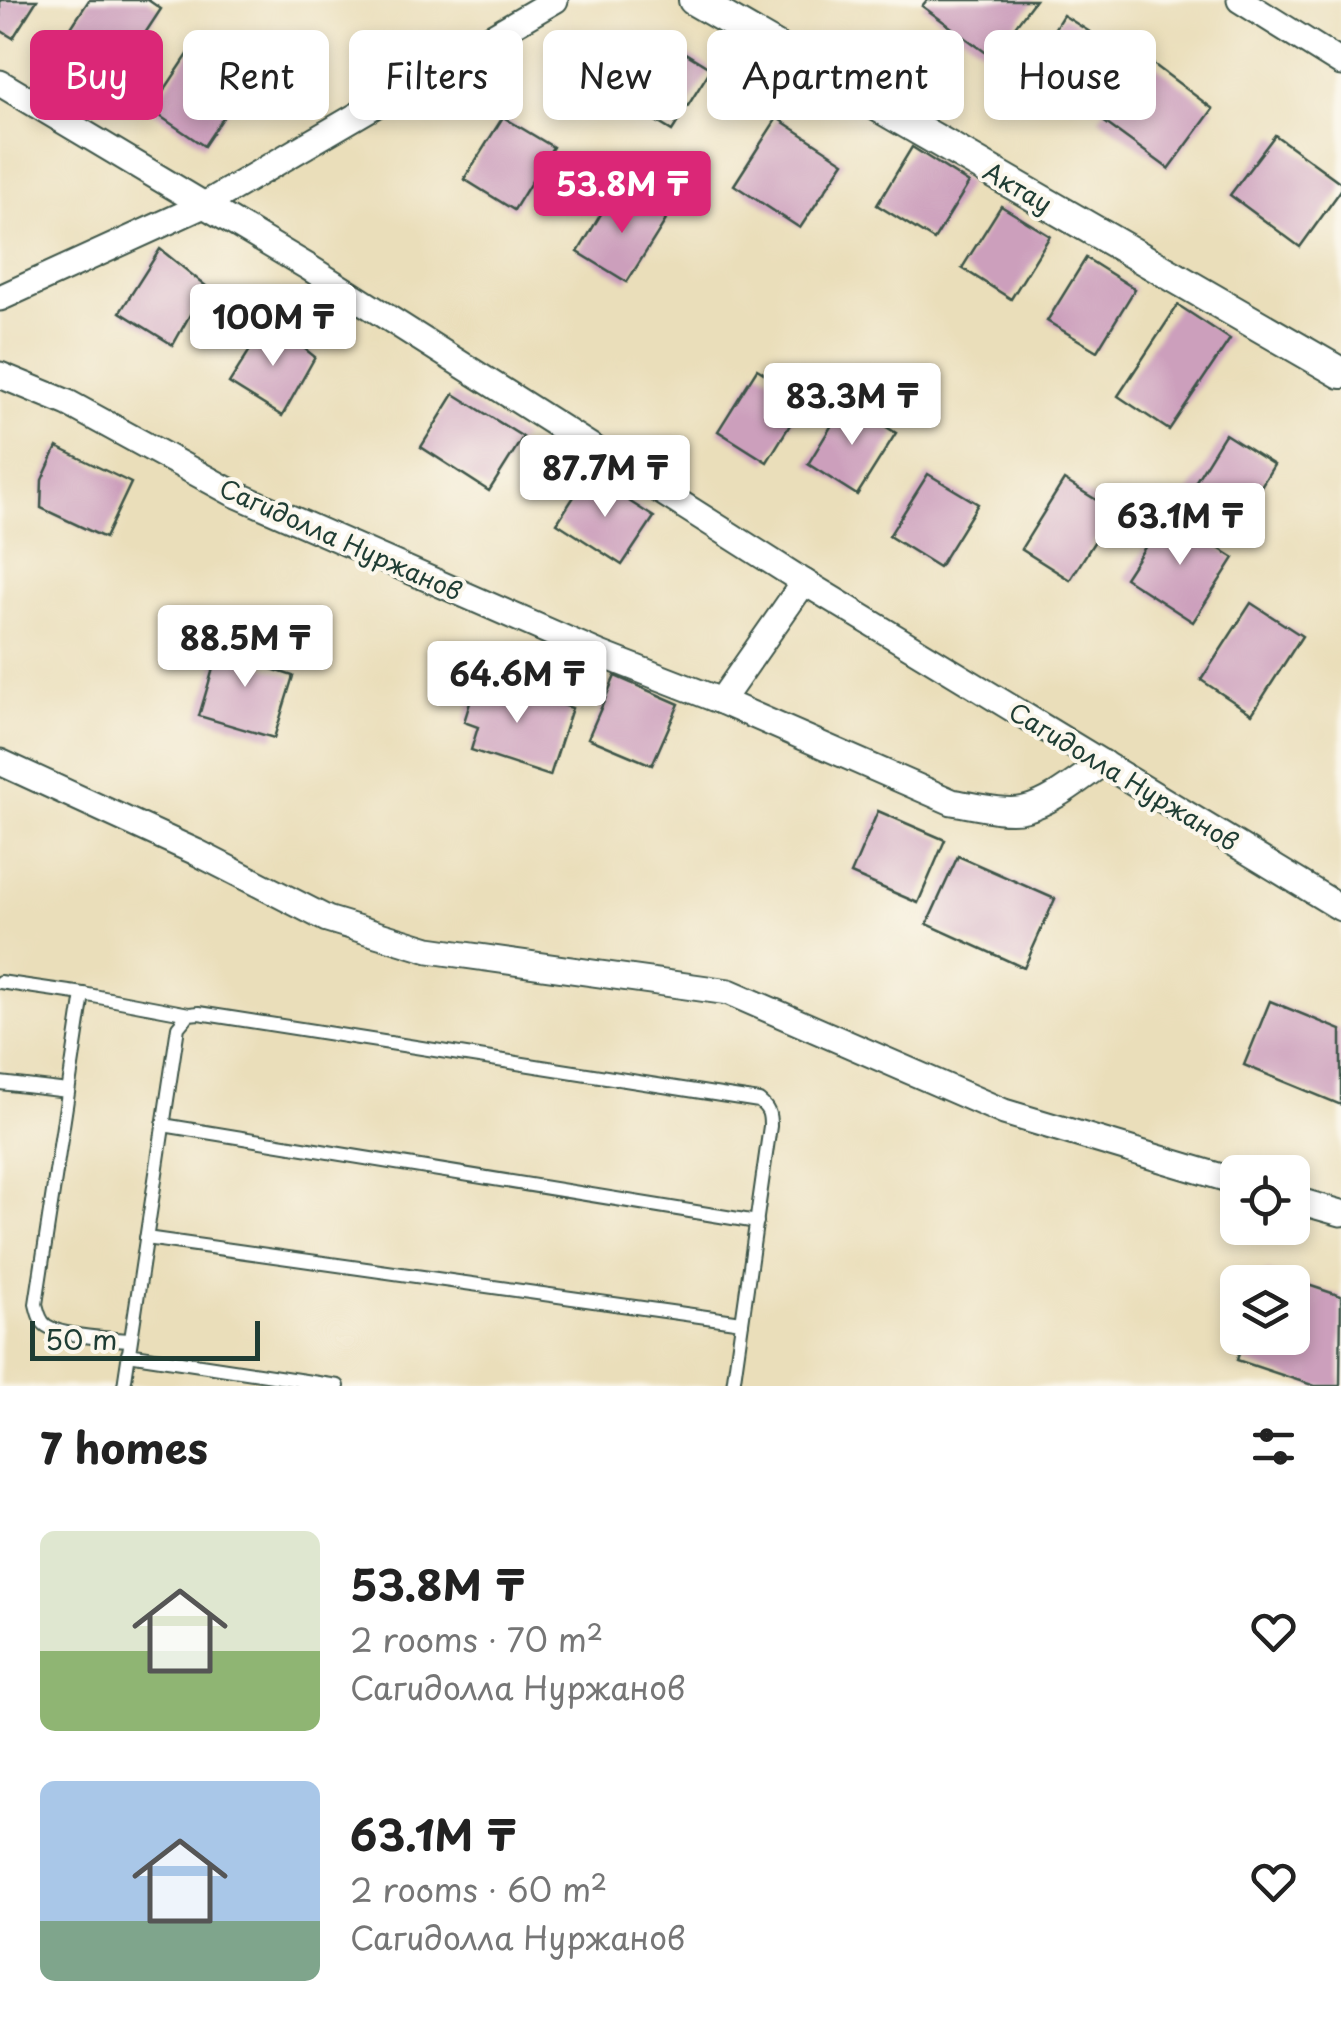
<!DOCTYPE html>
<meta charset="utf-8">
<style>
body{margin:0;font-family:"Playpen Sans",sans-serif;background:#f2f2f2;color:#222;height:100vh;display:flex;flex-direction:column;font-size:38px;white-space:nowrap}
*{box-sizing:border-box;margin:0}
p{font-size:32px;color:#767676}
.icon{flex:none;width:55px;height:55px;fill:none;stroke:currentColor;stroke-width:2;stroke-linecap:round;stroke-linejoin:round}
.map{position:relative;height:1386px;overflow:hidden}
.panel{display:flex;flex-direction:column;background:#fff;flex:1}
.panel>*{flex:none}
.hud{position:absolute;left:30px;top:30px;width:1282px;height:90px;display:flex;gap:20px}
.fabs{position:absolute;left:1220px;top:1155px;display:grid;gap:20px}
.fabs a{display:grid;place-items:center;width:90px;height:90px;border-radius:15px;background:#fff;box-shadow:0 5px 15px #0003;font-size:50px}
.scale{position:absolute;left:30px;bottom:25px;width:230px;box-sizing:border-box;padding-left:10px;border:5px solid #1f3d34;border-top:0;font-size:28px;line-height:35px;white-space:nowrap;color:#1f3d34;-webkit-text-stroke:8px #fbf7ec;paint-order:stroke}
.price{position:absolute;translate:-50% -85px;padding:0 22px;border-radius:10px;background:#fff;color:#222;font-size:32px;line-height:65px;filter:drop-shadow(0 2px 5px #0008)}
.price::after{content:'';position:absolute;left:50%;top:60px;width:30px;height:22px;margin-left:-15px;background:inherit;clip-path:polygon(0 0,100% 0,50% 100%)}
.price.active{background:#db2777;color:#fff}
ul{padding:0;list-style:none}
li{display:flex;align-items:center;gap:30px;height:250px;padding:0 40px}
li span{display:grid;place-items:center;flex:none;width:280px;height:200px;border-radius:15px;color:#555}
li>.icon{margin-inline-start:auto}
span .icon{width:120px;height:120px;fill:#fffc;stroke-width:1}
li b{font-size:42px}
h2{display:flex;justify-content:space-between;align-items:center;height:120px;padding:0 40px;font-size:42px}
.pill{padding:0 35px;border-radius:15px;background:#fff;box-shadow:0 5px 15px #0003;font-size:35px;line-height:90px}
.pill.active{background:#db2777;color:#fff}
.map>svg:first-child{display:block}
.building{fill:#cc9fbc}
.lines{fill:none;stroke-linecap:round;stroke-linejoin:round}
.service-casing{stroke:#3d5548;stroke-width:16}
.minor-casing{stroke:#3d5548;stroke-width:29}
.tertiary-casing{stroke:#3d5548;stroke-width:34}
.service{stroke:#fff;stroke-width:12}
.minor{stroke:#fff;stroke-width:25}
.tertiary{stroke:#fff;stroke-width:30}
.labels{text-anchor:middle;dominant-baseline:central;stroke-width:8;stroke-linejoin:round;paint-order:stroke}
.street-label{font-size:25px;fill:#1f3d34;stroke:#fbf7ec}
</style>
<div class="map">
<svg width="1341" height="1386" viewBox="0 0 1341 1386">
<rect width="100%" height="100%" fill="#fbf7ec"/>
<filter id="ink" filterUnits="userSpaceOnUse"><feTurbulence type="fractalNoise" baseFrequency=".01" numOctaves="2"/><feDisplacementMap in="SourceGraphic" scale="20" xChannelSelector="R" yChannelSelector="G"/><feConvolveMatrix kernelMatrix="1 2 1 2 8 2 1 2 1" color-interpolation-filters="sRGB"/></filter>
<filter id="wash" filterUnits="userSpaceOnUse"><feTurbulence type="fractalNoise" baseFrequency=".0048" numOctaves="4" result="noise"/><feDisplacementMap in="SourceGraphic" scale="40" xChannelSelector="R" yChannelSelector="G"/><feGaussianBlur stdDeviation="2.25" result="paint"/><feColorMatrix in="noise" values="0 0 0 0 0 0 0 0 0 0 0 0 0 0 0 0 0 1.4 0 .05"/><feComposite in="paint" operator="in"/></filter>
<g filter="url(#wash)">
<rect width="100%" height="100%" fill="#eadeba"/>
<g id="blocks">
<g class="building">
<path d="M0,0H37L13,38L0,30Z"/>
<path d="M89,0H148L161,9L113,82L59,46Z"/>
<path d="M927,0H1035L992,57L922,6Z"/>
<path d="M1063,15L1112,46L1074,108L1024,78Z"/>
<path d="M199,38L253,73L204,146L151,110Z"/>
<path d="M661,38L711,69L672,131L623,101Z"/>
<path d="M1144,57L1213,109L1169,169L1099,118Z"/>
<path d="M503,117L553,147L514,210L464,179Z"/>
<path d="M777,118L844,162L800,228L734,185Z"/>
<path d="M1275,135L1341,183V190L1300,247L1230,195Z"/>
<path d="M912,147L969,183L934,240L877,205Z"/>
<path d="M616,189L666,220L627,282L578,252Z"/>
<path d="M1001,206L1050,236L1011,299L962,268Z"/>
<path d="M160,249L206,286L173,345L120,312Z"/>
<path d="M1086,258L1135,289L1097,351L1047,321Z"/>
<path d="M1178,305L1230,339L1169,430L1118,396Z"/>
<path d="M269,320L315,357L282,416L229,383Z"/>
<path d="M757,369L806,399L767,462L718,431Z"/>
<path d="M454,394L523,437L489,491L421,447Z"/>
<path d="M846,402L896,433L857,495L808,464Z"/>
<path d="M1225,434L1274,465L1236,527L1186,497Z"/>
<path d="M57,447L131,483L105,538L41,508L42,480Z"/>
<path d="M928,474L978,504L939,567L889,536Z"/>
<path d="M588,475L654,517L622,565L557,523Z"/>
<path d="M1064,480L1114,511L1070,580L1021,549Z"/>
<path d="M1166,515L1234,558L1193,622L1125,578Z"/>
<path d="M1251,603L1302,636L1252,714L1201,680Z"/>
<path d="M223,635L264,648L259,665L293,676L274,738L199,716Z"/>
<path d="M615,676L679,704L652,765L588,738Z"/>
<path d="M478,677L572,708L550,776L471,750L478,727L464,722Z"/>
<path d="M878,811L945,840L918,903L851,874Z"/>
<path d="M958,856L1055,899L1024,968L927,924Z"/>
<path d="M1270,1001L1341,1030V1105L1244,1065Z"/>
<path d="M1266,1271L1341,1296L1340,1386H1315L1237,1360L1244,1338H1292V1282H1262Z"/>
</g>
</g>
</g>
<g filter="url(#ink)">
<use href="#blocks" fill-opacity="0" stroke="#3d5548" stroke-width="2.5"/>
<g class="lines">
<g class="service-casing">
<g id="service">
<path d="M0,982L83,994L189,1014"/>
<path d="M83,994L36,1304C38,1312 40,1322 47,1326C62,1336 111,1339 130,1340"/>
<path d="M0,1083L68,1091"/>
<path d="M163,1125L757,1222"/>
<path d="M146,1238L742,1322"/>
<path d="M128,1354L338,1386"/>
<path d="M124,1386L178,1027L189,1014L199,1013L759,1101C769,1109 770,1114 770,1126L733,1386"/>
</g>
</g>
<g class="minor-casing">
<g id="minor">
<path d="M1240,0L1341,63"/>
<path d="M0,83L308,267L804,582L1341,908"/>
<path d="M0,298L204,205L555,0"/>
<path d="M0,375L68,403L233,493L600,654L721,701L804,582"/>
<path d="M721,701L952,802C972,805 1005,814 1025,809C1053,802 1079,779 1103,763"/>
<path d="M0,762L196,852L327,919L429,950L729,992L1004,1112L1238,1182"/>
<path d="M1292,1199L1341,1213"/>
</g>
</g>
<g class="tertiary-casing">
<path id="tertiary" d="M694,0L1341,373"/>
</g>
<use href="#service" class="service"/>
<use href="#minor" class="minor"/>
<use href="#tertiary" class="tertiary"/>
</g>
</g>
<g class="labels">
<g class="street-label">
<text transform="translate(1018 187) rotate(30)">Актау</text>
<text transform="translate(341 539) rotate(24)">Сагидолла Нуржанов</text>
<text transform="translate(1124 776) rotate(31)">Сагидолла Нуржанов</text>
</g>
</g>
</svg>
<div class="fabs">
<a><svg class="icon" aria-label="locate" viewBox="0 0 24 24"><circle cx="12" cy="12" r="6"/><path d="M12 2v4M12 18v4M2 12h4M18 12h4"/></svg></a>
<a><svg class="icon" aria-label="layers" viewBox="0 0 24 24"><path d="M12 4l9 5-9 5-9-5zM3 14l9 5 9-5"/></svg></a>
</div>
<div class="scale">50 m</div>
<b class="price active" style="left:622px;top:236px">53.8M ₸</b>
<b class="price" style="left:273px;top:369px">100M ₸</b>
<b class="price" style="left:852px;top:448px">83.3M ₸</b>
<b class="price" style="left:605px;top:520px">87.7M ₸</b>
<b class="price" style="left:1180px;top:568px">63.1M ₸</b>
<b class="price" style="left:245px;top:690px">88.5M ₸</b>
<b class="price" style="left:517px;top:726px">64.6M ₸</b>
<div class="hud">
<a class="pill active">Buy</a>
<a class="pill">Rent</a>
<a class="pill">Filters</a>
<a class="pill">New</a>
<a class="pill">Apartment</a>
<a class="pill">House</a>
</div>
</div>
<section class="panel">
<h2>7 homes<svg class="icon" aria-label="filters" viewBox="0 0 24 24"><path d="M4 7h16M4 17h16"/><circle cx="9" cy="7" r="2"/><circle cx="15" cy="17" r="2"/></svg></h2>
<ul>
<li><span style="background:linear-gradient(#dfe7d0 60%,#8fb573 0)"><svg class="icon" aria-label="home" viewBox="0 0 24 24"><path d="M3 11l9-7 9 7M6 9v11h12V9"/></svg></span><div><b>53.8M ₸</b><p>2 rooms · 70 m²</p><p>Сагидолла Нуржанов</p></div><svg class="icon" aria-label="heart" viewBox="0 0 24 24"><path d="M12 20l-8-8c-3-5 5-10 8-4 3-6 11-1 8 4z"/></svg></li>
<li><span style="background:linear-gradient(#a9c7e8 70%,#7fa58c 0)"><svg class="icon" aria-label="home" viewBox="0 0 24 24"><path d="M3 11l9-7 9 7M6 9v11h12V9"/></svg></span><div><b>63.1M ₸</b><p>2 rooms · 60 m²</p><p>Сагидолла Нуржанов</p></div><svg class="icon" aria-label="heart" viewBox="0 0 24 24"><path d="M12 20l-8-8c-3-5 5-10 8-4 3-6 11-1 8 4z"/></svg></li>
</ul>
</section>
